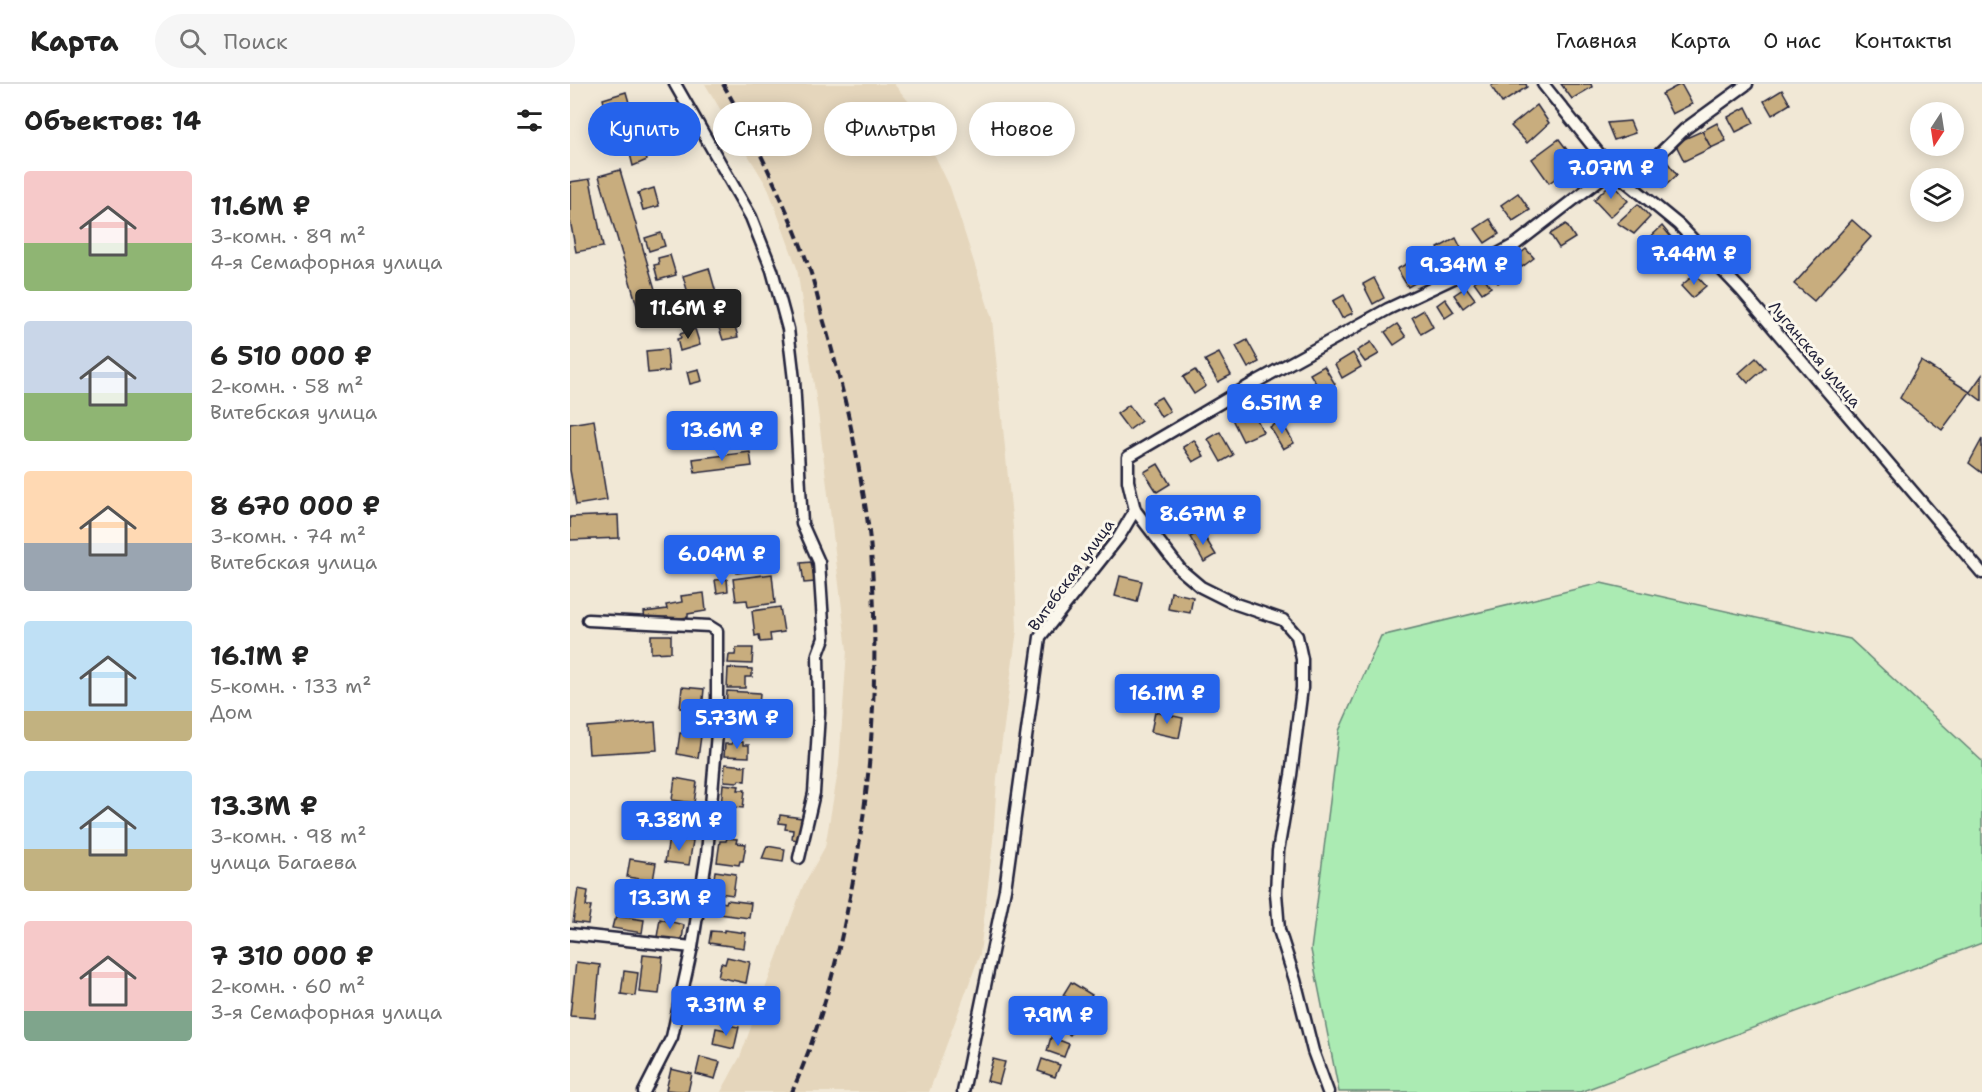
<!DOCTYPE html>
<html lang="ru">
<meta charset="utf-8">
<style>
body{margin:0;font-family:"Shantell Sans",sans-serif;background:#f6f6f6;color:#222;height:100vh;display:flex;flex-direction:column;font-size:22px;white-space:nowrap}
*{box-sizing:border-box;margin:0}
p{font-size:20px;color:#767676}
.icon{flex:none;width:33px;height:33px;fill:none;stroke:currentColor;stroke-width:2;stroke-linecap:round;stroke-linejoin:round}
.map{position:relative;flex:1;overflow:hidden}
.drawer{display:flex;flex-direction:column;background:#fff;width:570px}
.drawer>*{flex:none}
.top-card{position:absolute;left:18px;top:18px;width:570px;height:54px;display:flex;gap:12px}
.needle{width:39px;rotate:192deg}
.controls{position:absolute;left:1340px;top:18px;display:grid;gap:12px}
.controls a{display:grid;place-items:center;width:54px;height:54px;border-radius:50%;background:#fff;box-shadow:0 3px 15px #0003;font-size:30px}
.price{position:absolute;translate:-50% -51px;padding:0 14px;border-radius:6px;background:#2563eb;color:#fff;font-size:20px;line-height:39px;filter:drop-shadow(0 2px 3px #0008)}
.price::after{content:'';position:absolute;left:50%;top:36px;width:18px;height:14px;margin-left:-9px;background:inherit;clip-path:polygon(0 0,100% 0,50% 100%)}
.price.on{background:#222;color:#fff}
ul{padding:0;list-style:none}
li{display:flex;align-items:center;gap:18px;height:150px;padding:0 24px}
li span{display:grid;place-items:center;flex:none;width:168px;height:120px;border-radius:6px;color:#555}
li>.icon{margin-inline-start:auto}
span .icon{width:72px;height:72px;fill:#fffc;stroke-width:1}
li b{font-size:26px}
h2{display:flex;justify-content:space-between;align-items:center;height:72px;padding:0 24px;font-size:26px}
.pill{padding:0 21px;border-radius:27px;background:#fff;box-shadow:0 3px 15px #0003;font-size:21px;line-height:54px}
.pill.on{background:#2563eb;color:#fff}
header{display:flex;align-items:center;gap:36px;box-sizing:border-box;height:84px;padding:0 30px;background:#fff;border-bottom:2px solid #e0e0e0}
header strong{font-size:28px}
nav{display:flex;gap:33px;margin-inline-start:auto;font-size:21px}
.search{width:420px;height:54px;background:#f6f6f6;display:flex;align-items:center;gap:15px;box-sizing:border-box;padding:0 21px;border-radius:33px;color:#767676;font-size:22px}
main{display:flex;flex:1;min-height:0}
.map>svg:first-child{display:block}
.built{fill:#e5d6bc}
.green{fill:#abebb3;stroke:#668677;stroke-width:1.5}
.building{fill:#c8ad7e;stroke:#22223b;stroke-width:1.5}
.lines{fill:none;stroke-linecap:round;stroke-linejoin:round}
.minor-casing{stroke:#22223b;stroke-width:15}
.minor{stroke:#fbf7ec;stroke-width:10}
.rail{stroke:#22223b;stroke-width:4;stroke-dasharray:9 4.5;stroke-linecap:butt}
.labels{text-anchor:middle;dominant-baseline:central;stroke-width:6;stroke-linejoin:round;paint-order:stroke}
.street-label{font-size:16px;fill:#22223b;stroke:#fbf7ec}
</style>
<header>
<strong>Карта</strong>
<div class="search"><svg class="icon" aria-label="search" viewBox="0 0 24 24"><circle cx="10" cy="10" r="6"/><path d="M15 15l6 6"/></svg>Поиск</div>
<nav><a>Главная</a><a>Карта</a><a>О нас</a><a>Контакты</a></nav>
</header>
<main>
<section class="drawer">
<h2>Объектов: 14<svg class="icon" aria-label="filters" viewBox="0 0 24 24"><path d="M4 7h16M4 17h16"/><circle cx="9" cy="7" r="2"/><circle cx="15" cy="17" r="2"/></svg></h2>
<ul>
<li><span style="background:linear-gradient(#f6c9c9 60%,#8fb573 0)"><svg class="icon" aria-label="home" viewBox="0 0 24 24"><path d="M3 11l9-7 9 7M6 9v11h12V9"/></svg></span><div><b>11.6M ₽</b><p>3-комн. · 89 m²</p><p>4-я Семафорная улица</p></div></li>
<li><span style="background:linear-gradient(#c9d6e8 60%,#8fb573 0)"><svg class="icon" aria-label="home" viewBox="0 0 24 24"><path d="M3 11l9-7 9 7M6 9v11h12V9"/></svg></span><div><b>6 510 000 ₽</b><p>2-комн. · 58 m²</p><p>Витебская улица</p></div></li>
<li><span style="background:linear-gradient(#ffd9b3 60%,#9aa5b1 0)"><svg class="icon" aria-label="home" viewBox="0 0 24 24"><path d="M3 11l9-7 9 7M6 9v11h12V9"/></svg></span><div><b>8 670 000 ₽</b><p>3-комн. · 74 m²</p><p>Витебская улица</p></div></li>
<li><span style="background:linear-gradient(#bfe0f5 75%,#c2b280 0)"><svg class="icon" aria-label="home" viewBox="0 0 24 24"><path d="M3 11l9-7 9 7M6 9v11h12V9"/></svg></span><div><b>16.1M ₽</b><p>5-комн. · 133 m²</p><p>Дом</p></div></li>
<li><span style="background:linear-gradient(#bfe0f5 65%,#c2b280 0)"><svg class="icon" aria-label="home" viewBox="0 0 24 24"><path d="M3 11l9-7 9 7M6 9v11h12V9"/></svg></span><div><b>13.3M ₽</b><p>3-комн. · 98 m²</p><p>улица Багаева</p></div></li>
<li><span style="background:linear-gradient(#f6c9c9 75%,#7fa58c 0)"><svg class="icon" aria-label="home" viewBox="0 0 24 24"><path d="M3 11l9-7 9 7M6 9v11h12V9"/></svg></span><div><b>7 310 000 ₽</b><p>2-комн. · 60 m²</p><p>3-я Семафорная улица</p></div></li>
</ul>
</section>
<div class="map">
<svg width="1412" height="1008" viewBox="0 0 1412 1008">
<rect width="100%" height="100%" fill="#f1e8d6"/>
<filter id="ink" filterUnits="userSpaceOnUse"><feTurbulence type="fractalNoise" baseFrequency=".0167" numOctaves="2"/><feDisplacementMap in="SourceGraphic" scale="12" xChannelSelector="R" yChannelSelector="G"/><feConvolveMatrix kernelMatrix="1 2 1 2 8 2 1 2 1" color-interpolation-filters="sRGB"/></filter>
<g filter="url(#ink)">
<path class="built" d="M135,0H324L339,18L380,103L422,235L443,443L447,546L427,694L423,757L410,870L359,1008H151L170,973L233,802L255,763L269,682L277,566L248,328L227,184L198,104Z"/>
<path class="green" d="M1031,499L1280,555L1412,677V859L1010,1008H769L741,866L769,647L811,552Z"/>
<g class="building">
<path d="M924,0H956L957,3L932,19L921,2Z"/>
<path d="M991,0H1021L1022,3L1002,15Z"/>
<path d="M1111,0L1122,20L1102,30L1092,10Z"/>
<path d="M1212,6L1220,20L1202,31L1194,17Z"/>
<path d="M56,8L64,36L45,41L41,29L37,30L33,15Z"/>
<path d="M967,21L979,39L957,59L941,42Z"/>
<path d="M1176,23L1184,39L1166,48L1158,33Z"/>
<path d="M1060,37L1065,49L1044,56L1037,39Z"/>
<path d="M1147,39L1156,57L1141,64L1132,47Z"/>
<path d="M1132,47L1141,64L1114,77L1105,59Z"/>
<path d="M58,50L59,53L69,50L73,63L58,67L53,51Z"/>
<path d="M989,55L1007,79L979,99L962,75Z"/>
<path d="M74,66L77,76L63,82L60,70Z"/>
<path d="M1095,75L1107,91L1093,104L1076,87Z"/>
<path d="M50,86L94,236L73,242L29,92Z"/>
<path d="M20,95L33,163L6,168L0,136V98Z"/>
<path d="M1042,98L1058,117L1040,133L1024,116Z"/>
<path d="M84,104L89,122L73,126L68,109Z"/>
<path d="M948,109L960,126L943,137L931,121Z"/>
<path d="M1068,120L1080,133L1064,150L1047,139Z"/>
<path d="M920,135L929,150L915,159L905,145Z"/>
<path d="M1282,136L1301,153L1244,217L1224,200Z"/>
<path d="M996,140L1005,154L989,164L980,150Z"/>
<path d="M1092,142L1110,164L1097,177L1076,157Z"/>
<path d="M91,149L95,162L79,167L75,154Z"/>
<path d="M886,154L895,172L878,181L868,164Z"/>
<path d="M956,165L964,174L952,183L945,174Z"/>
<path d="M100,171L106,191L88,196L84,181L89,180L88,174Z"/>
<path d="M840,178L850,196L838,203L827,185Z"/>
<path d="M931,180L939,191L928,199L920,189Z"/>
<path d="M139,184L148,216L126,223L124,215L120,216L113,192Z"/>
<path d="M1125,190L1136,202L1122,214L1111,202Z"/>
<path d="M913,192L921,203L912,209L904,198Z"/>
<path d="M804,194L814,214L803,220L793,200Z"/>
<path d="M896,203L905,215L893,224L884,211Z"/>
<path d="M774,211L783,229L772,234L763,217Z"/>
<path d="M875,215L884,228L875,234L867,221Z"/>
<path d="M854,226L863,243L851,250L842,233Z"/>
<path d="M164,239L168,253L153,256L149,244Z"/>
<path d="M827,240L836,253L824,261L815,248Z"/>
<path d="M125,245L130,261L110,267L107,255L111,254L110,250Z"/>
<path d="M677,256L689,278L678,284L666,262Z"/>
<path d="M801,258L809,270L795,278L787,267Z"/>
<path d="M97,265L99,287L78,289L76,267Z"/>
<path d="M649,269L661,291L648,298L635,276Z"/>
<path d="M783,269L791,283L772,294L765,280Z"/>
<path d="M1186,274L1195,284L1178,299L1169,289Z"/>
<path d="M1351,277L1400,308L1372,346L1330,314Z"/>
<path d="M754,282L765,300L752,309L740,290Z"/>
<path d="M129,285L132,297L120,300L117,288Z"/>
<path d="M625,286L636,302L624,310L613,293Z"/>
<path d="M1412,291V317L1400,308Z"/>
<path d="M591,313L600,327L591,333L582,318Z"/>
<path d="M559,321L571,337L559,346L547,330Z"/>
<path d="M682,325L693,348L673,357L662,335Z"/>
<path d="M24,336L37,416L6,421L0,386V340Z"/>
<path d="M711,337L724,359L713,365L700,343Z"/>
<path d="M650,348L663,371L651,378L638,355Z"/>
<path d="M1412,355V389L1399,379Z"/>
<path d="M624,356L634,372L623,378L613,363Z"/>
<path d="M180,368L182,382L125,389L123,375Z"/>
<path d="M588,380L600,400L587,408L574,388Z"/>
<path d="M48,431L49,454L0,456V433Z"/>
<path d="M631,447L646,471L634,478L620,453Z"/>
<path d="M203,461L206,484L167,489L164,467Z"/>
<path d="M241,478L245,498L234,499L231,479Z"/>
<path d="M202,490L205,519L178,523L177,516L166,517L163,495Z"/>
<path d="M550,492L572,497L567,518L545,512Z"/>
<path d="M157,495L158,507L147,509L145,496Z"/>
<path d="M601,508L623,513L620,529L598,525Z"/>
<path d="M134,509L136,527L118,530V533L98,536V533L75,536L74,528L97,525L96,521L112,518L111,512Z"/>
<path d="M210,523L214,548L200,550L201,557L190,558L189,551L185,552L182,527Z"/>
<path d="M81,551H101V568L81,569Z"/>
<path d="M166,564H183L182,580L158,579L159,571H165Z"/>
<path d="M158,584L182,585V593H175V604H157Z"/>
<path d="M112,603L134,605L132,626L110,624Z"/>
<path d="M157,607L190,609L189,623L156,622Z"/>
<path d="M585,628L613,634L609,654L581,648Z"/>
<path d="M85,638L87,666L19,670L17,643Z"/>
<path d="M110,649L131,652L128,674L107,670Z"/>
<path d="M162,658H173V661H179V673L154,672L155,660H162Z"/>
<path d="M155,680L176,682L175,697L169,696L168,698L154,697Z"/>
<path d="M105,694L127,698L124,719L102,716Z"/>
<path d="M153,700L169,702L168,706H175L173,724L151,722Z"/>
<path d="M100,730L124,734L121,749L98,745Z"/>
<path d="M210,731L232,734L228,756L222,755L223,746L215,745L216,740L209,739Z"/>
<path d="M99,754L123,757L119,781L95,778Z"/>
<path d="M157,754L167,755L166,759L176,760L173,777H170L169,781L147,778L150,757H156Z"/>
<path d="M197,762L215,765L213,778L192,775Z"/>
<path d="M60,775L86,779L83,797L57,793Z"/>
<path d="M145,787L166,790L163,811L142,808Z"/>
<path d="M57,801L81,805L79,819L55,816Z"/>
<path d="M8,805L18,807L16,822H21L18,840L3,838Z"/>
<path d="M157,816L181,819L179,834L149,830L151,818L156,819Z"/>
<path d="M47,832L74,836L72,849L42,844L44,836H46Z"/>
<path d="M90,835L114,841L112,856L87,853Z"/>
<path d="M154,846L176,849L174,864L139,859L141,847L154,848Z"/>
<path d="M73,871L93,873L89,910L69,908Z"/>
<path d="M157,873L180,878L176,899L148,893L151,879L155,880Z"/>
<path d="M6,878L30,881L25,934L0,932Z"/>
<path d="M54,887L68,889L65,912L51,910Z"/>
<path d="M501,898L522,911L513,924L493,911Z"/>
<path d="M128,909L149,912L147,925L126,922Z"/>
<path d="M493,926L510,936L500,951L484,941Z"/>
<path d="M157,941L169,943L164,965L143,960L146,944L156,946Z"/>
<path d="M481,953L499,960L494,973L477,967Z"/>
<path d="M130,973L150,978L145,995L126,990Z"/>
<path d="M423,975L435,978L429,1000L417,997Z"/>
<path d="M472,975L490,981L485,993L468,987Z"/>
<path d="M101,985L122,990L118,1008L96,1006Z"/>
</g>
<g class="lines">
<g class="minor-casing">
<g id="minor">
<path d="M105,0L181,133L202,186L218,245L224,296L232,440L249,478L254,554L248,570L249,629L244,709L229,774"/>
<path d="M973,0L1042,86L1109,141L1171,206L1412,489"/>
<path d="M1057,98L1079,80L1115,45L1177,0"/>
<path d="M565,426L611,486L631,503L663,519L713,536L727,552L732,575V604L721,691L708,767L706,809L709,846L725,896L743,967L758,1008"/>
<path d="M18,536L139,542L147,547V649L137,770L122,863L102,953L74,1008"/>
<path d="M0,850L122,863"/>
<path d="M393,1008L435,805L470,553L549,453L565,426L558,397V373L684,299L818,225L884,194L946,160L1042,86"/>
</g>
</g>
<use href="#minor" class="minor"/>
<path class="rail" d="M153,0C185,56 213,114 236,175C243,193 247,212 252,231C265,275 276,318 285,363C291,397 298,432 301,467C309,579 303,691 282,802C269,871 251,943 222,1008"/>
</g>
</g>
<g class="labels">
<g class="street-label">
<text transform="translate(1245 270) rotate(50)">Луганская улица</text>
<text transform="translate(501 491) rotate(-54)">Витебская улица</text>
</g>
</g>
</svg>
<div class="controls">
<a><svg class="needle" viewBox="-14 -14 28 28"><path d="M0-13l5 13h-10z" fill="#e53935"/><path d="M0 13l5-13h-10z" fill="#767676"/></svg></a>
<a><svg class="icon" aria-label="layers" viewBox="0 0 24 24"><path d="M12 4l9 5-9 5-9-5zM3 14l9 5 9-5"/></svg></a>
</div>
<b class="price" style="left:1041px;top:116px">7.07M ₽</b>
<b class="price" style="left:1124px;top:202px">7.44M ₽</b>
<b class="price" style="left:894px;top:213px">9.34M ₽</b>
<b class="price on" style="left:118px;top:256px">11.6M ₽</b>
<b class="price" style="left:712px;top:351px">6.51M ₽</b>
<b class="price" style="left:152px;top:378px">13.6M ₽</b>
<b class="price" style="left:633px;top:462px">8.67M ₽</b>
<b class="price" style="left:152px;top:502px">6.04M ₽</b>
<b class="price" style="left:597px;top:641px">16.1M ₽</b>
<b class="price" style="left:167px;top:666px">5.73M ₽</b>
<b class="price" style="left:109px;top:768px">7.38M ₽</b>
<b class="price" style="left:100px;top:846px">13.3M ₽</b>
<b class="price" style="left:156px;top:953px">7.31M ₽</b>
<b class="price" style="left:488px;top:963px">7.9M ₽</b>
<div class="top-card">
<a class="pill on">Купить</a>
<a class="pill">Снять</a>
<a class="pill">Фильтры</a>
<a class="pill">Новое</a>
</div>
</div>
</main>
